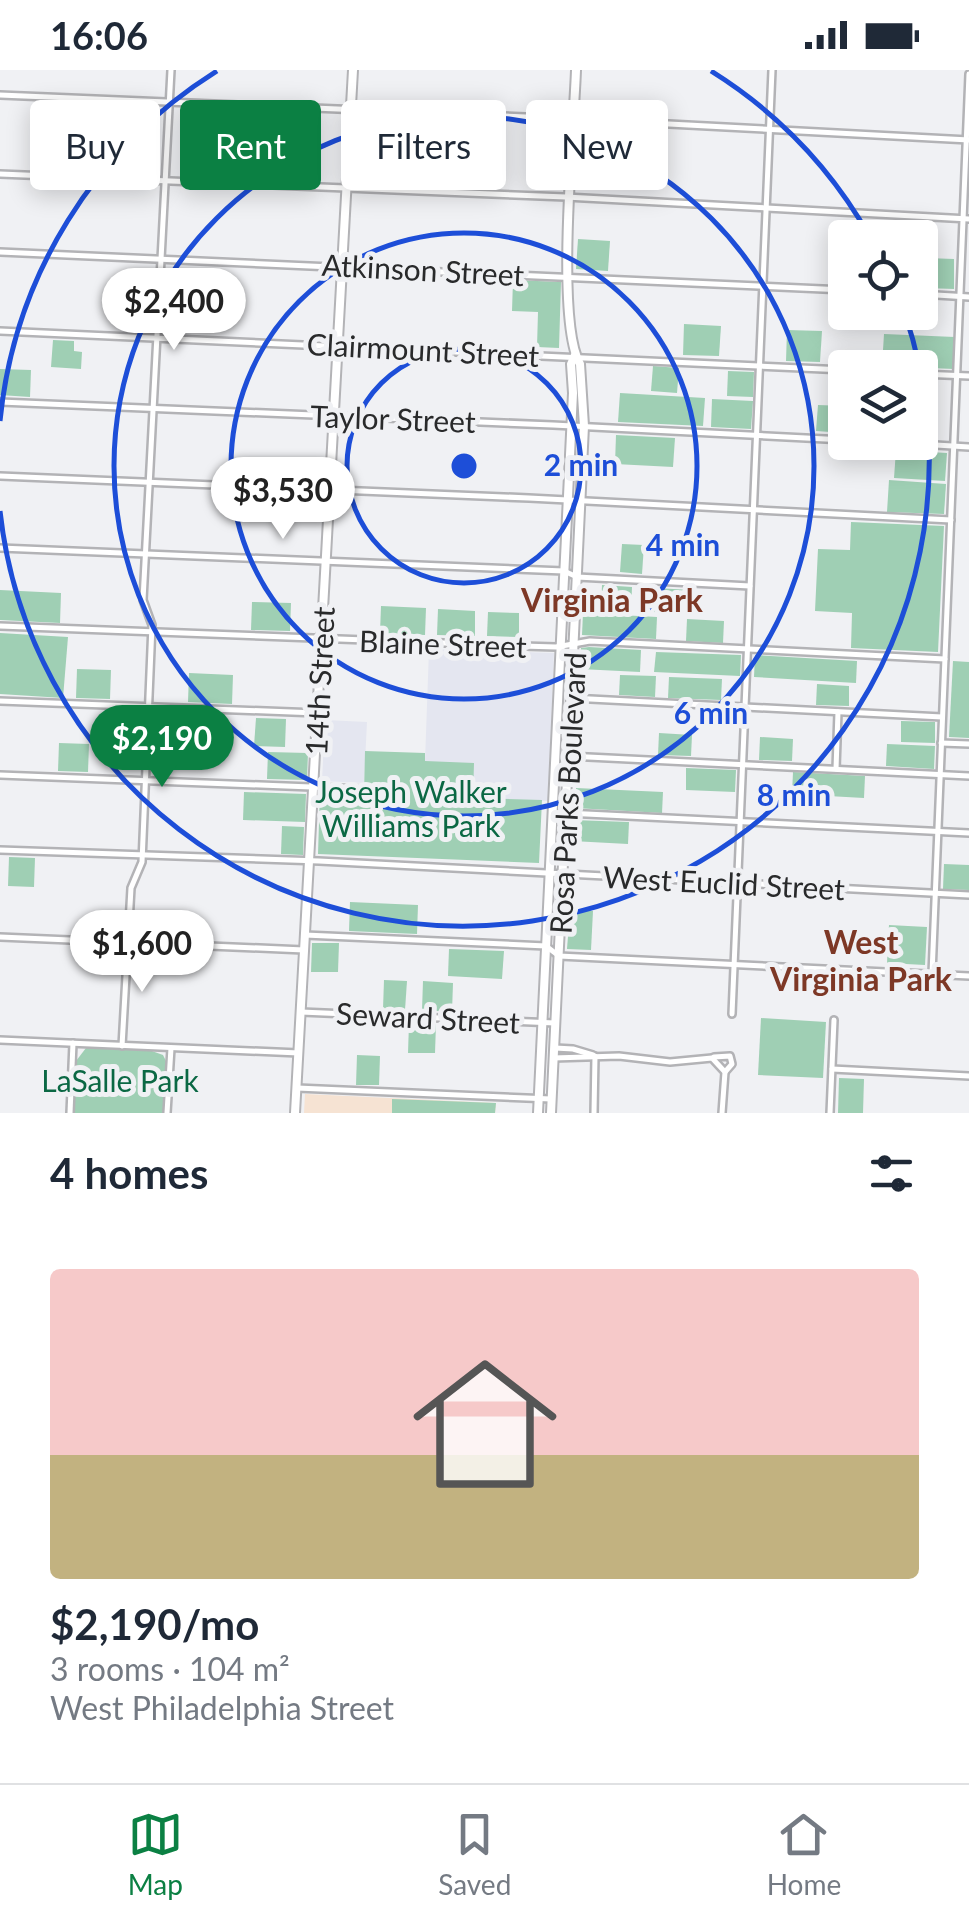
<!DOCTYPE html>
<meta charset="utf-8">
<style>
body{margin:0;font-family:Lato,sans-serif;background:#f2f2f3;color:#1f2937;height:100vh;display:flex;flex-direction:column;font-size:38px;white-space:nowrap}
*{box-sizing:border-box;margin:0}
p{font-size:32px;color:#747a83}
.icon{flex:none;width:55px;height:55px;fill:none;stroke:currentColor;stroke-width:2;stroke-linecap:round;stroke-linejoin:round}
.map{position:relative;height:1043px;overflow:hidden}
.panel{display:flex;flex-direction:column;background:#fff;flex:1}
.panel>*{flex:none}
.banner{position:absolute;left:30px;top:30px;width:910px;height:90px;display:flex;gap:20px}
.fabs{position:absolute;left:828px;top:150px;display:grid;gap:20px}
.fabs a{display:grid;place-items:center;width:110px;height:110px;border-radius:10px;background:#fff;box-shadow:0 5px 25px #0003;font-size:50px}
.price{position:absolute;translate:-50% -85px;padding:0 22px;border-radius:35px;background:#fff;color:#222;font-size:32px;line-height:65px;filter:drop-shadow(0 2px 5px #0008)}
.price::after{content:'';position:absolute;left:50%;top:60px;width:30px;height:22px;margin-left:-15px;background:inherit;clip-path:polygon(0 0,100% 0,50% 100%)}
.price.selected{background:#0b8043;color:#fff}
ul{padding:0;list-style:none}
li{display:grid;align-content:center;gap:20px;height:530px;padding:0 50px}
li+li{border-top:2px solid #e0e1e3}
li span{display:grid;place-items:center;height:310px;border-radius:10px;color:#555}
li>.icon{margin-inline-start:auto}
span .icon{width:180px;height:180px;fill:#fffc;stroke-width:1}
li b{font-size:42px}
h2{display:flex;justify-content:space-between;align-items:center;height:120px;padding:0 50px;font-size:42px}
.pill{padding:0 35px;border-radius:10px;background:#fff;box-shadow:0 5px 25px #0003;font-size:35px;line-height:90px}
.pill.selected{background:#0b8043;color:#fff}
.status{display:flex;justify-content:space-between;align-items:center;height:70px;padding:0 50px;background:#fff;direction:ltr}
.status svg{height:28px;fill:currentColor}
.dock{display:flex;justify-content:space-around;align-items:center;height:140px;border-top:2px solid #e0e1e3;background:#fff;font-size:28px;color:#747a83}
.dock a{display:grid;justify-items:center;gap:5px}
.dock .selected{color:#0b8043}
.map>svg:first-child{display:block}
.built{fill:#e4e6f0}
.education{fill:#f6e3d3}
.green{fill:#9fcfb4}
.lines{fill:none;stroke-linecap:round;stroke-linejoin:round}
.street-casing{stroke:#b3b3b6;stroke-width:10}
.secondary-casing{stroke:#b3b3b6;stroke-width:12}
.street{stroke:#fff;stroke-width:5}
.secondary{stroke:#fff;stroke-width:8}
.ring{fill:none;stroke:#1d4ed8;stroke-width:5}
.labels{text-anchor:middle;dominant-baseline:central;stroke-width:10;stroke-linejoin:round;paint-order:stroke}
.street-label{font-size:30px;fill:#292a2b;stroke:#f0f1f4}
.park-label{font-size:30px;fill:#0b6844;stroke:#f0f1f4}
.neighbourhood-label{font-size:32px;font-weight:bold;fill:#7d3826;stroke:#f0f1f4}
.centre{fill:#1d4ed8;stroke:#f0f1f4;stroke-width:5}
.ring-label{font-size:30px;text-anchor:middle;font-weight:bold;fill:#1d4ed8;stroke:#f0f1f4;stroke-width:10;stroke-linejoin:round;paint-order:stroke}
</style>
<div class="status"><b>16:06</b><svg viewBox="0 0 49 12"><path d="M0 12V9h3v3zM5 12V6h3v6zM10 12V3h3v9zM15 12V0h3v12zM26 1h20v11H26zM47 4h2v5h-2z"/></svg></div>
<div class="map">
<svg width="969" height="1043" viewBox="0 0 969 1043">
<rect width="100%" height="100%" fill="#f0f1f4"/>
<g class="built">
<path d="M429,579L554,583L548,731L473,728L425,691Z"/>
<path d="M325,650L367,652L364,713L322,711Z"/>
</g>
<path class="education" d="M305,1024L496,1033L495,1043H304Z"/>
<g class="green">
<path d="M578,169L610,171L608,201L576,199Z"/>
<path d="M927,188L954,189V219L926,218Z"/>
<path d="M513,210L561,212L559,278L537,277L538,242L512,241Z"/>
<path d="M684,254L721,256L719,286L683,285Z"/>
<path d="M787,260L822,261L820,292L786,291Z"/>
<path d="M884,264L955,267L954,299L882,296Z"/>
<path d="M53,270L74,271V281L82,282L81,299L51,297Z"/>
<path d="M653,296L679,298L677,323L651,321Z"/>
<path d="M0,299L31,300L30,327L0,325Z"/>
<path d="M728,301L754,302L753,327L727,326Z"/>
<path d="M620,323L705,328L703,356L618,352Z"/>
<path d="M712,329L753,331L751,359L711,357Z"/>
<path d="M818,335L845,336V363L816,361Z"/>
<path d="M616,365L675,368L673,397L615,394Z"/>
<path d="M896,380L947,383L945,411L894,408Z"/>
<path d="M889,410L946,414L944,444L887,442Z"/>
<path d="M851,452L944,456L938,582L851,578L852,543L815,541L818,479L850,480Z"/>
<path d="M622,474L644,475L642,504L620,502Z"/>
<path d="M602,515L632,517L631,542L601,540Z"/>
<path d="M655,518L692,520L690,545L654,542Z"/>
<path d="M0,520L61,523L60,553L0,550Z"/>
<path d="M252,532L291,533L290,561L251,560Z"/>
<path d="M381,536L426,538L425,565L380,563Z"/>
<path d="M438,539L475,541V566L437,565Z"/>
<path d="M488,542L519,543V567L487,566Z"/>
<path d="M583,543L657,547L656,569L582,565Z"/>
<path d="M687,549L724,551L723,573L686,571Z"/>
<path d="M0,563L68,567L63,628L0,624Z"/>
<path d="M589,577L641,580L640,602L580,599L581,578Z"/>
<path d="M656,582L741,585L740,606L654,602Z"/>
<path d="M755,585L857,591L856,613L754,607Z"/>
<path d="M953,591L969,592V668L949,667Z"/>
<path d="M77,599L111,600L110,629L76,628Z"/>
<path d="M189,603L233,605L232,634L188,632Z"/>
<path d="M620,605L656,606L655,627L619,625Z"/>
<path d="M669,607L722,609L721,630L668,628Z"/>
<path d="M817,614L849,616V636L816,635Z"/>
<path d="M256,648L286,649L285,677L254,676Z"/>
<path d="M901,651L935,652V673L901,672Z"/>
<path d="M659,663L692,665L691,686L658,685Z"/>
<path d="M760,667L793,669L792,691L759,690Z"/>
<path d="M59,673L89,674L88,702L58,701Z"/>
<path d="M887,674L935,676L934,699L886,696Z"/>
<path d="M365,681L425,683V691L474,693L473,728L542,730L539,793L318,784L320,721L364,723Z"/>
<path d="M268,682L308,683L307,710L267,709Z"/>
<path d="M686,698L736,700L735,722L686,720Z"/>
<path d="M793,702L865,706L864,728L792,724Z"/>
<path d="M576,718L663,722L662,743L575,738Z"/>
<path d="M244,722L306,724L305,752L243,750Z"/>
<path d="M573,750L629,752L628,774L572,771Z"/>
<path d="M282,756L304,757L303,785L281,784Z"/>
<path d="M9,787L35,788L34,817L8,816Z"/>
<path d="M944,794L969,795V820L943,819Z"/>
<path d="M350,832L418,835L417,864L349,861Z"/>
<path d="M570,840L593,841L591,880L567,879Z"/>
<path d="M889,855L927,857L925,895L887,893Z"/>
<path d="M312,873H339L338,902H311Z"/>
<path d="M449,879L504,881L502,909L448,906Z"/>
<path d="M384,910L407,911L405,940L383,939Z"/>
<path d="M423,911L453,913L452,942L422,940Z"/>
<path d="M761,948L826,952L823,1008L758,1005Z"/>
<path d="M409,953L436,954L435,983H408Z"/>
<path d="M86,978L149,980L163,985L168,995L165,1043H73L76,991Z"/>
<path d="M357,985L380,986L379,1015H356Z"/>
<path d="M839,1008L864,1009L863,1043H838Z"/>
<path d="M392,1029L496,1033L495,1043H392Z"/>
</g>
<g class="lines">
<g class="street-casing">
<g id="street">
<path d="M0,25L574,49L969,70"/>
<path d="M0,104L566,127L969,149"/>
<path d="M0,182L845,220"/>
<path d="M920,224L969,227"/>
<path d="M0,261L845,300"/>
<path d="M920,304L969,306"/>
<path d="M0,332L553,355L845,370"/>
<path d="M886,372L969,377"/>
<path d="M0,406L529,428L951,450"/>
<path d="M0,478L564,501L577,507L750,516"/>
<path d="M0,556L522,576L556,577L590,571L945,589"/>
<path d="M571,628L942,647"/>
<path d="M0,631L317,643"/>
<path d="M941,673L969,674"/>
<path d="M568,686L969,706"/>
<path d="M836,699L838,642"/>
<path d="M0,705L362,719"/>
<path d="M566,743L969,763"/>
<path d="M0,780L319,791L969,825"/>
<path d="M305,865L546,876L559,886L969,906"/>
<path d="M0,867L304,880"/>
<path d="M932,904L969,4"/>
<path d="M301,942L555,953"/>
<path d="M732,944L772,0"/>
<path d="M0,970L299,983"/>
<path d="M122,976L131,818L142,792L152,555L143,530L171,0"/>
<path d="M555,978L573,979L593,985"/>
<path d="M714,987L730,986L732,994L725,1002"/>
<path d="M553,988L619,986L670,992L712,988L725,1002L722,1043"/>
<path d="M832,999L969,1006"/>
<path d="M297,1018L551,1029"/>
<path d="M70,1043L73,973"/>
<path d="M167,1043L171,978"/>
<path d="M594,1043L595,986"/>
<path d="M830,1043L834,950"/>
</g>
</g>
<g class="secondary-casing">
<g id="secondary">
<path d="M295,1043L353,0"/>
<path d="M538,1043L573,323L571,294L575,285"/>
<path d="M551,1043L584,356L580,294C555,251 574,59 576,0"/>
</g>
</g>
<use href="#street" class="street"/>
<use href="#secondary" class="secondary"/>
</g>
<g class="ring">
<circle cx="464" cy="396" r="117"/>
<circle cx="464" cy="396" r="233"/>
<circle cx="464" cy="396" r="350"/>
<path d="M0 351A466 466 0 0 1 217 1M711 1A466 466 0 0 1 870 167M905 244A466 466 0 0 1 919 295M921 303A466 466 0 1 1 0 441"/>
</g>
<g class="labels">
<g class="street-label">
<text transform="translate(423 199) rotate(3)">Atkinson Street</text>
<text transform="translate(423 279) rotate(3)">Clairmount Street</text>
<text transform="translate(393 348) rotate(2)">Taylor Street</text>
<text transform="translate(443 573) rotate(2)">Blaine Street</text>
<text transform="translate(319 611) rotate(-87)">14th Street</text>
<text transform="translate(567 723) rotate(-87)">Rosa Parks Boulevard</text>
<text transform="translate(724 812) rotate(3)">West Euclid Street</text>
<text transform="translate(428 947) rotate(3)">Seward Street</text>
</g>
<g class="park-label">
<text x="411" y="721">Joseph Walker<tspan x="411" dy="34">Williams Park</tspan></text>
<text x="120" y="1010">LaSalle Park</text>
</g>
<g class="neighbourhood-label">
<text x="612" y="529">Virginia Park</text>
<text x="861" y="871">West<tspan x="861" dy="37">Virginia Park</tspan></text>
</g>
</g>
<circle cx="464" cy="396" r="15" class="centre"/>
<g class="ring-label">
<text x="581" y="406">2 min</text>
<text x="683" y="486">4 min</text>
<text x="711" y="654">6 min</text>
<text x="794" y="736">8 min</text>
</g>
</svg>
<div class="fabs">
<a><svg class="icon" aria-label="locate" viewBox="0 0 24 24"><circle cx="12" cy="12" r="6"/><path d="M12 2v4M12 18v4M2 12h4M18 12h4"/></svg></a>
<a><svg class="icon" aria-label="layers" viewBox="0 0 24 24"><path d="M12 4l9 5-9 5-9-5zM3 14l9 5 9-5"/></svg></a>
</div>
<b class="price" style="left:174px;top:283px">$2,400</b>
<b class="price" style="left:283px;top:472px">$3,530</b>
<b class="price selected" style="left:162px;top:720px">$2,190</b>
<b class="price" style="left:142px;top:925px">$1,600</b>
<div class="banner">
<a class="pill">Buy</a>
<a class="pill selected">Rent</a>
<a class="pill">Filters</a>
<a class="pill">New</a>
</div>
</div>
<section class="panel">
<h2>4 homes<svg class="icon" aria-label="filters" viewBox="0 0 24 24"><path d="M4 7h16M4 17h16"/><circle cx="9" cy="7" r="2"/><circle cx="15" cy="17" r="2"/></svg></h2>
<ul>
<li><span style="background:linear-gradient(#f6c9c9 60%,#c2b280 0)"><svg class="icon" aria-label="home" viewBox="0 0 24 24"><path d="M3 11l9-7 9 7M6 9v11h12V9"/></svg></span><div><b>$2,190/mo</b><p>3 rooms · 104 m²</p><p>West Philadelphia Street</p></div></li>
</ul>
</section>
<nav class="dock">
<a class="selected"><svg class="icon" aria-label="map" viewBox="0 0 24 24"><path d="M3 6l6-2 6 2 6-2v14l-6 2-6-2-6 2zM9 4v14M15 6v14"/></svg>Map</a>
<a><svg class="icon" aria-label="saved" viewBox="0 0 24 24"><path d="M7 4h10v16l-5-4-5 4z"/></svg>Saved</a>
<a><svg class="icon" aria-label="home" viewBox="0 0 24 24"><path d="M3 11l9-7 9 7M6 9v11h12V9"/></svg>Home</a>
</nav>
